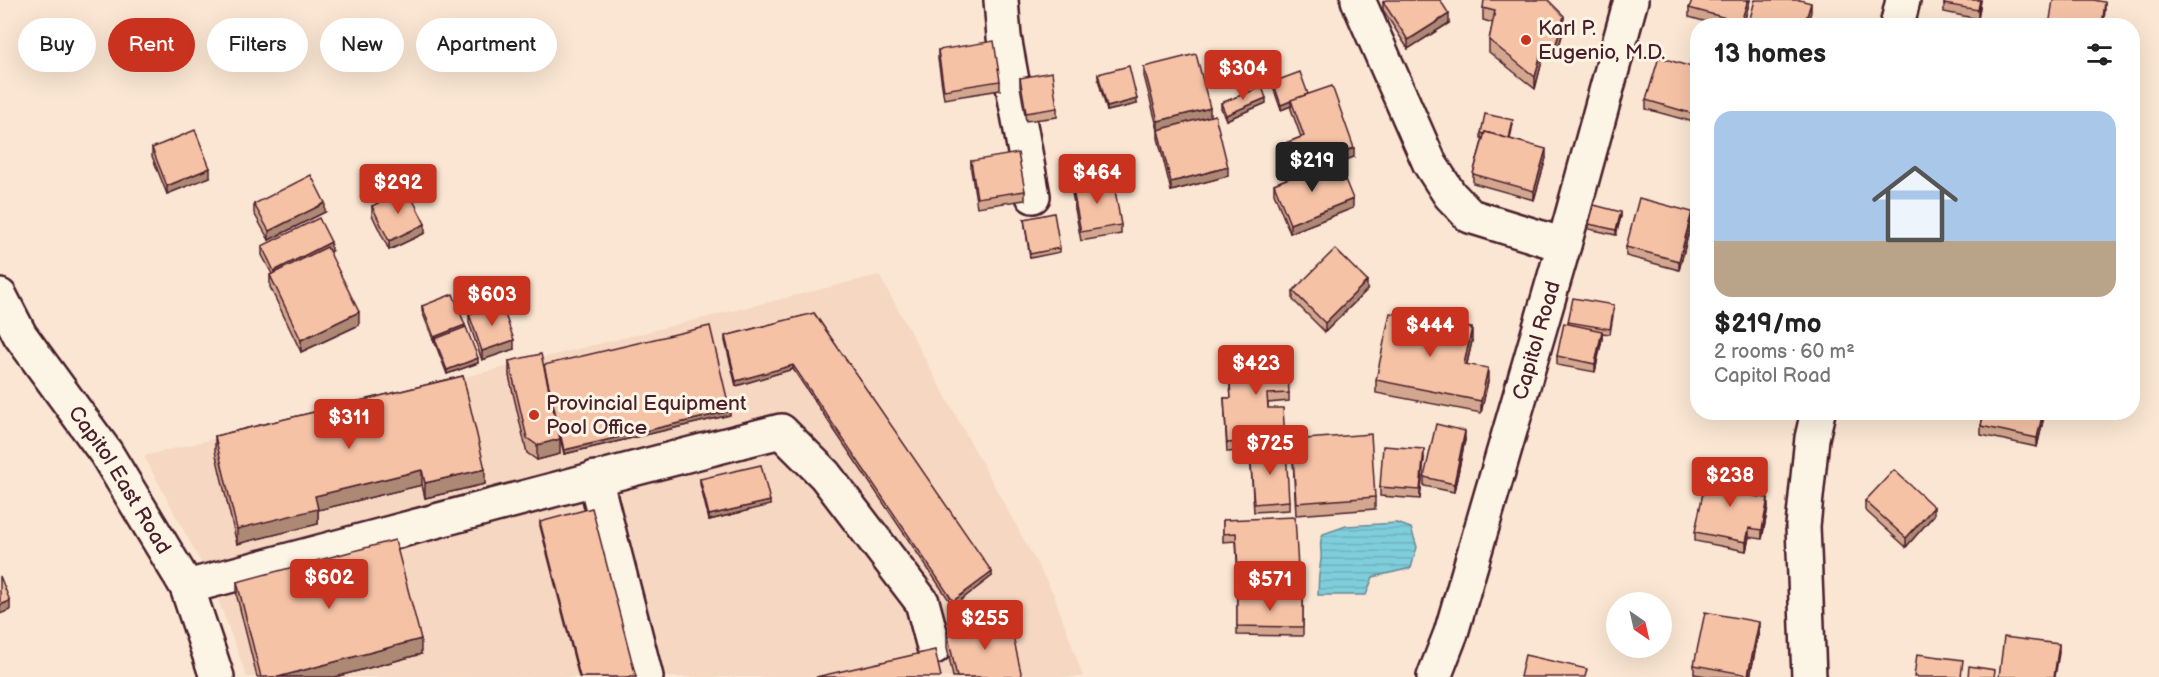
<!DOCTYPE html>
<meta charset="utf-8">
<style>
body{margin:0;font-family:"Balsamiq Sans",sans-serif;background:#f6f6f6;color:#222;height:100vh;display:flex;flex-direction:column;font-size:22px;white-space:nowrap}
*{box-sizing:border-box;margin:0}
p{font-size:20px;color:#767676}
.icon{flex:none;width:33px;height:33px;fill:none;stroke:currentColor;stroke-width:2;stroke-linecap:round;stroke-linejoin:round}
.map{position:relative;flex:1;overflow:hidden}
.panel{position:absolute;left:1690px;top:18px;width:450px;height:402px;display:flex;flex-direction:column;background:#fff;border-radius:24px;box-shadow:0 6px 24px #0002}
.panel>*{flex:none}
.hud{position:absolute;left:18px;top:18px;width:570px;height:54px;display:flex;gap:12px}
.needle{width:39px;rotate:146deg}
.tools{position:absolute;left:1606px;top:592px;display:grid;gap:12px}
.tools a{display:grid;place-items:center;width:66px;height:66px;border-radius:50%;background:#fff;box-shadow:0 6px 24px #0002;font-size:30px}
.price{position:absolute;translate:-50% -51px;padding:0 14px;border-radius:6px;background:#c8321e;color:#fff;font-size:20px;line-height:39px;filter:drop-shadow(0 2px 3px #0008)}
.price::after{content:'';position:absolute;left:50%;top:36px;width:18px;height:14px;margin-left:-9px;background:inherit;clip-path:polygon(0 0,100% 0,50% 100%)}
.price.selected{background:#222;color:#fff}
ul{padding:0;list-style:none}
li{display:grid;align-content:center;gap:12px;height:318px;padding:0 24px}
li+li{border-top:2px solid #e0e0e0}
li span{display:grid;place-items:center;height:186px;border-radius:18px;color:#555}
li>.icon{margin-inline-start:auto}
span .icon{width:108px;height:108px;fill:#fffc;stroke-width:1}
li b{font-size:26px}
h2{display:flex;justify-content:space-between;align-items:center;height:72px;padding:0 24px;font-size:26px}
.pill{padding:0 21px;border-radius:27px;background:#fff;box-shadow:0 6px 24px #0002;font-size:21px;line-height:54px}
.pill.selected{background:#c8321e;color:#fff}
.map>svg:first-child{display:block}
.built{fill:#f5d7c2}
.water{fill:url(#water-rules);stroke:#6a8895;stroke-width:1.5}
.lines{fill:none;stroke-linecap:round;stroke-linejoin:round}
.minor-casing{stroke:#4a1f2b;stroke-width:38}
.minor{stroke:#fcf5e5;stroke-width:33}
.wall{fill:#d3a78f;stroke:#4a1f2b;stroke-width:1.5}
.shaded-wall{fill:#ac8874;stroke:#4a1f2b;stroke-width:1.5}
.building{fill:#f5c2a6;stroke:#4a1f2b;stroke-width:1.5}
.poi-dot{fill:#c8321e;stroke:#fcf5e5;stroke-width:2}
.labels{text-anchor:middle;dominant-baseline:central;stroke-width:6;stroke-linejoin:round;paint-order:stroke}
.poi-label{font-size:21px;fill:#4a1f2b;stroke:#fcf5e5;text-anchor:start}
.street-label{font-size:21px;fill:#4a1f2b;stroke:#fcf5e5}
</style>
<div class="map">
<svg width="2159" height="677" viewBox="0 0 2159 677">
<defs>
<pattern id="water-rules" width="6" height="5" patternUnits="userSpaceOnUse" patternTransform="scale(1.5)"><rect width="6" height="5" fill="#7fcedc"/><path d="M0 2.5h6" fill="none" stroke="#6fb0bd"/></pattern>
</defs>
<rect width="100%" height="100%" fill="#fae6d2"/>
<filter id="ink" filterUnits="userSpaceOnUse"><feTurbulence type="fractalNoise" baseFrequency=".0167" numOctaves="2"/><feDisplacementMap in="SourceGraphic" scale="12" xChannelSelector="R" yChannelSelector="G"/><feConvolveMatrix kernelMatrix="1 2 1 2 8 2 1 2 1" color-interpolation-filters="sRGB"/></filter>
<g filter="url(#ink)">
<path class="built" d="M879,275L1054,595L1083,677H247L212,583L144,456Z"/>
<path class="water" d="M1397,523L1411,528L1417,547L1411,568L1373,577L1366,595H1318C1318,582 1319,571 1321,559C1322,549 1318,543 1323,534L1346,526Z"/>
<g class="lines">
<g class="minor-casing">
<g id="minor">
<path d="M1001,0L1004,37L1033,196"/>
<path d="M1358,0L1430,164L1450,195L1470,216L1564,245"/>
<path d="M1897,26L1903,0"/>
<path id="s1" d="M0,296L20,335L106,453L187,587L217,677"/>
<path d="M595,478L646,677"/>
<path d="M187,587C385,535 582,481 781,431L825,475L922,602L934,647"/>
<path id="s2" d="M1434,677L1451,633L1564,245L1631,0"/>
<path d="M1809,677L1803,526L1812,438L1818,412"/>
</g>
</g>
<use href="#minor" class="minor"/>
</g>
<g class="wall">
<path d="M1750,0L1743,26H1721L1689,17V8Z"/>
<path d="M1981,0L1978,19L1944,12V4Z"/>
<path d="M1383,2L1449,23L1408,49L1383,10Z"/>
<path d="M1483,8L1564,28L1556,57L1544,53L1535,89L1489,52V40L1493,23L1483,20Z"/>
<path d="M938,50L1000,81V90L944,99L938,59Z"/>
<path d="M1144,67L1210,116L1228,176L1171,191L1158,138V130L1144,76Z"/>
<path d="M1698,69L1697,123L1646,109V100Z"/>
<path d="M1098,74L1137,104L1107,111L1098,79Z"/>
<path d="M1020,78L1057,108V117L1026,121L1020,86Z"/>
<path d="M1273,82L1308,94L1354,157L1326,167L1330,177L1353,208L1290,233L1274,193V184L1294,176L1286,151V143L1301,137L1291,109V106L1281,110L1273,87Z"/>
<path d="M1221,103H1266L1226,120L1221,108Z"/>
<path d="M1513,124L1510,139L1546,158L1534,200L1473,183V174L1483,138H1481V133Z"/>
<path d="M152,148L210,177L167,194L152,156Z"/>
<path d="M971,161L1025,191V200L977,207L971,170Z"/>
<path d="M1072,185L1121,225V234L1081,241L1072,193Z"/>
<path d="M254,204L325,212L269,240L254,213Z"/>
<path d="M372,206L425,233L389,250L372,215Z"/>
<path d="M1621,216L1616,235L1589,229V224Z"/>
<path d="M1024,219L1060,248V252L1030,258Z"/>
<path d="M1692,220L1679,270L1626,256V247Z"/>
<path d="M262,246L331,251L329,252L359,325L301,352L270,287V275L272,274L262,255Z"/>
<path d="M1367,290L1325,332L1293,300V291Z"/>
<path d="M422,306L465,327L478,363L447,374L435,343V341L434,342L422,311Z"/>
<path d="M1614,310L1610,334L1602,333V339L1595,372L1557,365V356L1568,322Z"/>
<path d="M814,313L992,576L953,606L793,369L736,386L725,341V336Z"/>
<path d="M469,314L514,349L482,360L469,323Z"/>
<path d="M1472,341L1467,364L1488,381L1481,413L1376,393V380Z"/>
<path d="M1228,354L1289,393V401L1268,403V408L1285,439V448L1227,452L1224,398H1231Z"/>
<path d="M509,361L544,369V365L730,415L564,454L545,373L560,454L537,460L527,453L509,376Z"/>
<path d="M463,376L485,484L425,498L422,485L318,510V524L237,544L215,451V436Z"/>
<path d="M1984,412H2045L2037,447L1981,435V426Z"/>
<path d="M1292,440L1375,497V509L1296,515Z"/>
<path d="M1465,440L1454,492L1424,486V477Z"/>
<path d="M1250,451L1289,501V510L1254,512Z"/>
<path d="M1424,458L1420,499L1380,496V487Z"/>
<path d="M700,479L770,505L709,520L700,484Z"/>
<path d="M1757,491L1756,496L1768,507L1762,539L1749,537L1746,551L1695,541V532Z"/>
<path d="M1865,501L1934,515L1906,547L1865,510Z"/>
<path d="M1223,520L1299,585V593L1243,596L1303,597V636L1237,635V596H1239L1236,541L1223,542Z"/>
<path d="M540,522L636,677H579L540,526Z"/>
<path d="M237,582L421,654L335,677H257L237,597Z"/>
<path d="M1759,631L1750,677H1712L1694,674V665Z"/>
<path d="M947,632L1022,677H953L947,647Z"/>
</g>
<g class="shaded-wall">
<path d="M1748,0H1750L1743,26H1741V22Z"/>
<path d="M1980,0H1981L1978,19V10Z"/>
<path d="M2105,2V11L2103,26H2102Z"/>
<path d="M1811,3V12L1807,26H1804Z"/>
<path d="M1449,14V23L1408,49V40Z"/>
<path d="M1564,16V28L1556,57V44Z"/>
<path d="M1544,41V53L1535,89V77Z"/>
<path d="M1266,98V103L1226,120V115Z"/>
<path d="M1137,99V104L1107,111V107Z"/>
<path d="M1291,101V106L1281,110V105Z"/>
<path d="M1210,108V117L1158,130V121Z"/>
<path d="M1354,148V157L1295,178V169Z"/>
<path d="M1546,149V158L1534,200V191Z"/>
<path d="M1228,167V176L1171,191V182Z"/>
<path d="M210,168V177L167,194V186Z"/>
<path d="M1353,199V208L1290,233V224Z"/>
<path d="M325,203V212L269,240V231Z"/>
<path d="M1621,212V216L1616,235V230Z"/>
<path d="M1692,212V220L1679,270V261Z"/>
<path d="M425,224V233L389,250V241Z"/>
<path d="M331,242V251L274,280V271Z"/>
<path d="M1367,281V290L1325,332V323Z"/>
<path d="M359,312V325L301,352V340Z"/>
<path d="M465,325V329L435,339V341L434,342V337Z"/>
<path d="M1472,328V341L1464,376V364Z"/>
<path d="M1602,331V339L1595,372V364Z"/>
<path d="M514,340V349L482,360V351Z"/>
<path d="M478,358V363L447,374V370Z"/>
<path d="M793,365V369L736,386V381Z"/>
<path d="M1488,368V381L1481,413V401Z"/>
<path d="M730,411V415L564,454V450Z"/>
<path d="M2043,412H2045L2037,447V438Z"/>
<path d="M1465,431V440L1454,492V484Z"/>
<path d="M560,439V454L537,460V445Z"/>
<path d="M1424,449V458L1420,499V490Z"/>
<path d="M485,469V484L425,498V483Z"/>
<path d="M422,470V485L318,510V524L237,544V529L315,496Z"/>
<path d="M1768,498V507L1762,539V530Z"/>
<path d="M770,501V505L709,520V515Z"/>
<path d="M1934,507V515L1906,547V538Z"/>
<path d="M1749,528V537L1746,551V542Z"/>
<path d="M992,572V576L953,606V601Z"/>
<path d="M10,601V610L0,614V605Z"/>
<path d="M1759,622V631L1750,677H1748Z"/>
<path d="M421,639V654L335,677H278Z"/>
<path d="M2059,644V653L2055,677H2054Z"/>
</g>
<g class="building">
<path d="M1386,0H1440L1449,14L1408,40L1383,2Z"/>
<path d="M1484,0H1548L1564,16L1556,44L1544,41L1535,77L1489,40L1495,11L1483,8Z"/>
<path d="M1692,0H1748L1741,22L1689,8Z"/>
<path d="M1755,0H1800L1811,3L1804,26H1748Z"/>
<path d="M1945,0H1980L1978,10L1944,4Z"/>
<path d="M2053,0H2093L2105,2L2102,26H2049Z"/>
<path d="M994,41L1000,81L944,90L938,50Z"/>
<path d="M1196,54L1210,108L1158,121L1144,67Z"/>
<path d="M1659,57L1698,69L1697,115L1646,100Z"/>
<path d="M1129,66L1137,99L1107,107L1098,74Z"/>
<path d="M1052,72L1057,108L1026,113L1020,78Z"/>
<path d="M1300,72L1308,94L1281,105L1273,82Z"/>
<path d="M1332,86L1354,148L1295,169L1286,143L1304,136L1291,100Z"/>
<path d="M1262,87L1266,98L1226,115L1221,103Z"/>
<path d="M1485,114L1513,120L1509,139L1485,132L1484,134L1481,133Z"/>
<path d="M1215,115L1228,167L1171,182L1158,130Z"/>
<path d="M195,130L210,168L167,186L152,148Z"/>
<path d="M1485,132L1546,149L1534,191L1473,174Z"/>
<path d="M1018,153L1025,191L977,198L971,161Z"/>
<path d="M1324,164L1330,177L1342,172L1353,199L1290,224L1274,184Z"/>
<path d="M311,175L325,203L269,231L254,204Z"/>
<path d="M1113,178L1121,225L1081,232L1072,185Z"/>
<path d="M407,188L425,224L389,241L372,206Z"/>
<path d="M1639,198L1692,212L1679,261L1626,247Z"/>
<path d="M1594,205L1621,212L1616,230L1589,224Z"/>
<path d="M1054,213L1060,248L1030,254L1024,219Z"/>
<path d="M319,218L331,242L274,271L262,246Z"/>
<path d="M327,247L359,312L301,340L270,275Z"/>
<path d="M1335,249L1367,281L1325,323L1293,291Z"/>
<path d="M453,294L465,325L434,337L422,306Z"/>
<path d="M1573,298L1614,305L1610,329L1568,322Z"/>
<path d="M501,303L514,340L482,351L469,314Z"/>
<path d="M814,313L992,572L953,601L793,365L736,381L725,336Z"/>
<path d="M1390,313L1472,328L1464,364L1488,368L1481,401L1376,380Z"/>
<path d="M1564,323L1602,331L1595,364L1557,356Z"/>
<path d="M710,326L730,411L564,450L544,365Z"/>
<path d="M466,327L478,358L447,370L435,339Z"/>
<path d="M1286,350L1289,393L1267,394L1268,408H1283L1285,439L1227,443L1224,398H1231L1228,354Z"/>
<path d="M541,354L560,439L537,445L527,438L509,361Z"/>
<path d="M463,376L485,469L425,483L422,470L315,496L318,509L237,529L215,436Z"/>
<path d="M1984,412H2043L2037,438L1981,426Z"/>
<path d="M1436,424L1465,431L1454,484L1424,477Z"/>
<path d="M1371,434L1375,497L1296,503L1292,440Z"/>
<path d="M1383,446L1424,449L1420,490L1380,487Z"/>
<path d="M1286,449L1289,501L1254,504L1250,451Z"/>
<path d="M761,465L770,501L709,515L700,479Z"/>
<path d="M1894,470L1934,507L1906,538L1865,501Z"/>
<path d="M1707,473L1757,482L1754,496L1768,498L1762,530L1749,528L1746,542L1695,532Z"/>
<path d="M592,508L636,677H580L540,522Z"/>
<path d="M1295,517L1299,585L1239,588L1236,533L1223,534V520Z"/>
<path d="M395,540L421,639L278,677H261L237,582Z"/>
<path d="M0,576L10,601L0,605Z"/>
<path d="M1237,596L1303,597V627L1237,626Z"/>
<path d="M1705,612L1759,622L1748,675L1694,665Z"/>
<path d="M1009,618L1022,677H957L947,632Z"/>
<path d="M2004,637L2059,644L2054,677H1999Z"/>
<path d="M935,650L941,677H816Z"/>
<path d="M1917,654L1963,660L1961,677H1914Z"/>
<path d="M1525,655L1587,669L1585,677H1520Z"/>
<path d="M1969,666L1995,670L1994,677H1968Z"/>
</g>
</g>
<g class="poi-dot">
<circle cx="1526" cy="40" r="6"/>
<circle cx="534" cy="415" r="6"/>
</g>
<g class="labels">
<g class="poi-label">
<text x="1538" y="28">Karl P.<tspan x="1538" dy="24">Eugenio, M.D.</tspan></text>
<text x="546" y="403">Provincial Equipment<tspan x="546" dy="24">Pool Office</tspan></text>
</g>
<g class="street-label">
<text stroke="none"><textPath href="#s2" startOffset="352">Capitol Road</textPath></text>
<text stroke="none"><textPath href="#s1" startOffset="220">Capitol East Road</textPath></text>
</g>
</g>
</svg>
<div class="tools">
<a><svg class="needle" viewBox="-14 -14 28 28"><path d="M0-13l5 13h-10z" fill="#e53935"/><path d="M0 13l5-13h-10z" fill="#767676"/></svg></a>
</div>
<b class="price" style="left:1243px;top:101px">$304</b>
<b class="price selected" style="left:1312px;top:193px">$219</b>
<b class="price" style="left:1097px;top:205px">$464</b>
<b class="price" style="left:398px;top:215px">$292</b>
<b class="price" style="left:492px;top:327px">$603</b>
<b class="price" style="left:1430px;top:358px">$444</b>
<b class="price" style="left:1256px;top:396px">$423</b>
<b class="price" style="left:349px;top:450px">$311</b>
<b class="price" style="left:1270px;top:476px">$725</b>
<b class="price" style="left:1730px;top:508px">$238</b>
<b class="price" style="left:329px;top:610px">$602</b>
<b class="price" style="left:1270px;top:612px">$571</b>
<b class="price" style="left:985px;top:651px">$255</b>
<div class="hud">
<a class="pill">Buy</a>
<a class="pill selected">Rent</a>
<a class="pill">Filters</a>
<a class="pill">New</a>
<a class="pill">Apartment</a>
</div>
<section class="panel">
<h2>13 homes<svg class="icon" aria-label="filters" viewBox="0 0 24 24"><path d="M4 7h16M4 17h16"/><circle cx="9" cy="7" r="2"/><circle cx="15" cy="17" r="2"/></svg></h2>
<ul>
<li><span style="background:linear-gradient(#a9c7e8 70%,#b9a48a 0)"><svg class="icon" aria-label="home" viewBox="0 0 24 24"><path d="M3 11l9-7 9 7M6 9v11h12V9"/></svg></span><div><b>$219/mo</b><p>2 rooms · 60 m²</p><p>Capitol Road</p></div></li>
</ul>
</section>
</div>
